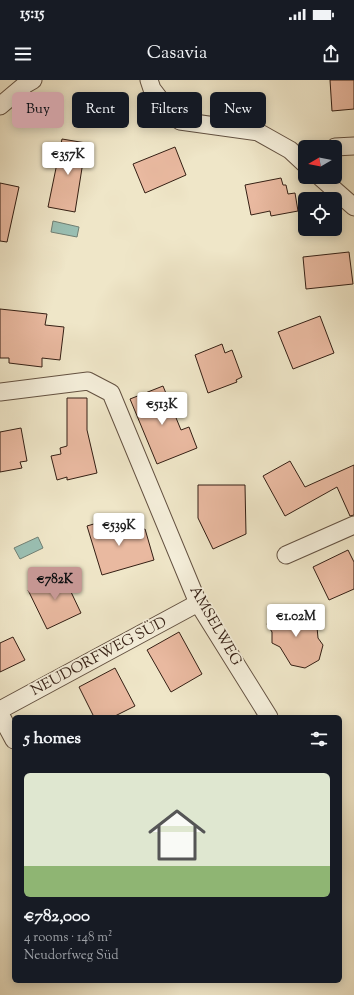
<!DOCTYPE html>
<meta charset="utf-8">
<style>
body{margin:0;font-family:"Sorts Mill Goudy",serif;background:#20242c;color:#f1f3f6;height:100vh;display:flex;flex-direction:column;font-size:15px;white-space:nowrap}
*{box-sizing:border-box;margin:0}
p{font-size:13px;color:#9ea1a6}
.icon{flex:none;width:22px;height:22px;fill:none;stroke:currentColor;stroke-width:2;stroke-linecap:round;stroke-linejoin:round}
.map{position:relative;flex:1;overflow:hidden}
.details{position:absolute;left:12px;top:635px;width:330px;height:268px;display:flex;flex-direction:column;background:#171b24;border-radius:6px;box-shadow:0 2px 10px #0003}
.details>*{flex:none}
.hud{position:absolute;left:12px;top:12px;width:330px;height:36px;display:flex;gap:8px}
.needle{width:26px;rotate:260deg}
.controls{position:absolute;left:298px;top:60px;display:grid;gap:8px}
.controls a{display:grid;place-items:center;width:44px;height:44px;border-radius:6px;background:#171b24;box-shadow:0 2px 10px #0003;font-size:20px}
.price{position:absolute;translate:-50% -34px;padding:0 9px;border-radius:4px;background:#fff;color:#222;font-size:13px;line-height:26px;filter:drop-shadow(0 1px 2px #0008)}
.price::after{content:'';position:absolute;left:50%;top:24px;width:12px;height:9px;margin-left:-6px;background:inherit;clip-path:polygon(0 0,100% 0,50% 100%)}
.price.active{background:#c59692;color:#111}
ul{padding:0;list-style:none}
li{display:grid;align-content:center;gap:8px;height:212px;padding:0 12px}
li+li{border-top:1px solid #363941}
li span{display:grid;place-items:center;height:124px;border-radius:6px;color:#555}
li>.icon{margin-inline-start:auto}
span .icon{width:72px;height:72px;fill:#fffc;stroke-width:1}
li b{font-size:17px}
h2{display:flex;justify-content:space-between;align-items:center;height:48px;padding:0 12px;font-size:17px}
.chip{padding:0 14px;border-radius:6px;background:#171b24;box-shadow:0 2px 10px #0003;font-size:14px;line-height:36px}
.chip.active{background:#c59692;color:#111}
.status{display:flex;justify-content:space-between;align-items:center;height:28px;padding:0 20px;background:#171b24;direction:ltr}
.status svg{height:11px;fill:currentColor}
header{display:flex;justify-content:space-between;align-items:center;height:52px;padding:0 12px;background:#171b24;font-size:18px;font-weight:600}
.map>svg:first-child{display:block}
.water{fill:#9ac0b4;stroke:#718074}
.building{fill:#e9b9a0;stroke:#341f14}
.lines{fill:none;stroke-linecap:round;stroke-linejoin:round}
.street-casing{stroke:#635141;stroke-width:19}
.street{stroke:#f5efdb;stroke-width:17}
.labels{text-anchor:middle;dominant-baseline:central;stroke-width:3.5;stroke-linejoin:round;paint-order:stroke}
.street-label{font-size:15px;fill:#341f14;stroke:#f5efdb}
</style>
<div class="status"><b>15:15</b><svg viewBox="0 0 49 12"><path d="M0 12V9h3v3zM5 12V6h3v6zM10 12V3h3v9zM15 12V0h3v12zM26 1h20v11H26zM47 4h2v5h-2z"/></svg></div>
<header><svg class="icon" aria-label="menu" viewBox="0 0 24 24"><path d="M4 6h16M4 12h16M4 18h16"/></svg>Casavia<svg class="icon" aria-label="share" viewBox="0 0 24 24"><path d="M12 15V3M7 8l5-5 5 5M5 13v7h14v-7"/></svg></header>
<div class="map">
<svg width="354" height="915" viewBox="0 0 354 915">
<rect width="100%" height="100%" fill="#efe6c8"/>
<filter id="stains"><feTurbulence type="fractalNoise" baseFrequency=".005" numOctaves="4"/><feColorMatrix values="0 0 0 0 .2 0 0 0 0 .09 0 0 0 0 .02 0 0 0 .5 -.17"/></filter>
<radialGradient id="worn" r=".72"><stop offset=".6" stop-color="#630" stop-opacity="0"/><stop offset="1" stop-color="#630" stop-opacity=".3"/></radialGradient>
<g class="water">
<path d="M53,141L79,147L77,157L51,152Z"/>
<path d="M38,457L43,468L20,479L14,468Z"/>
</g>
<g class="building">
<path d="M330,0H354V29L332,31Z"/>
<path d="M62,59L86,63L75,132L48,127Z"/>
<path d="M175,67L186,95L145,113L133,84Z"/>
<path d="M281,98L283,105H286L288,114L295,113L298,131L271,136L270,131L251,135L245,105Z"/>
<path d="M0,103L19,107L7,162L0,161Z"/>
<path d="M349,172L353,204L306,209L303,177Z"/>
<path d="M0,229L47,234L45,245L64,247L60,280L42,278V287L9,283V278H0Z"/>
<path d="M320,236L334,273L293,289L278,252Z"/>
<path d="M222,264L225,273L232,270L242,297L236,300L237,302L208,313L195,275Z"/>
<path d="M163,306L181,350L189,347L197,368L157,384L130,319Z"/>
<path d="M67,318H87V350L97,393L67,400V397L57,400L51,376L61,374L60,368L67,366Z"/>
<path d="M21,348L27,381L20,382L22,388L0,392V352Z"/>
<path d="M290,381L305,407L354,385V435L350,436L337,407L285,436L263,396Z"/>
<path d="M198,405H245L246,454L213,469L198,438Z"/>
<path d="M117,437L123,455L145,449L154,480L102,495L87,446Z"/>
<path d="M348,470L354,482V509L329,520L313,487Z"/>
<path d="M62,493L81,533L47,549L28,510Z"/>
<path d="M285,527L317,547L318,558L323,565L319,580L305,588L291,585L280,567L272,563V552L267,544L273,536Z"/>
<path d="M179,552L202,594L171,612L147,570Z"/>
<path d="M13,557L25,580L0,592V563Z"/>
<path d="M115,588L135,626L113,637H94L79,607Z"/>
</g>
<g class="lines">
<g class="street-casing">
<g id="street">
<path d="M149,0L152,9L168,30L180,41L258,52L290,70L305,84"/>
<path d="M0,26L26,4L33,0"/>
<path d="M335,67L354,66"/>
<path d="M320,97L354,127"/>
<path d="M0,312L88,301L111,313L198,523L269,637"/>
<path d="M286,475L354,445"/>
<path d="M0,630L198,523"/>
<path d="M0,634L14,660"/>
</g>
</g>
<use href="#street" class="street"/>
</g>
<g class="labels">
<g class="street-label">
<text transform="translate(215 546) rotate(60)">AMSELWEG</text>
<text transform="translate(99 577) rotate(-28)">NEUDORFWEG SÜD</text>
</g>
</g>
<rect width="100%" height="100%" filter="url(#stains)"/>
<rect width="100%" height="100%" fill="url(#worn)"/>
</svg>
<div class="controls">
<a><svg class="needle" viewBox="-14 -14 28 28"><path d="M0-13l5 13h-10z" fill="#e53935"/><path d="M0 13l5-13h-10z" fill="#9ea1a6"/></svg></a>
<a><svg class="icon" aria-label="locate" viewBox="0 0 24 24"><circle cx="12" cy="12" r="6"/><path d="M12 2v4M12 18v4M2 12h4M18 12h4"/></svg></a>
</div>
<b class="price" style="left:68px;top:96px">€357K</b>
<b class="price" style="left:162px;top:346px">€513K</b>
<b class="price" style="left:119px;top:467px">€539K</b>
<b class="price active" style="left:55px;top:521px">€782K</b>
<b class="price" style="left:296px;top:558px">€1.02M</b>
<div class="hud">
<a class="chip active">Buy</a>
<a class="chip">Rent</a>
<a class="chip">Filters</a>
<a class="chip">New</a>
</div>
<section class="details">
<h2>5 homes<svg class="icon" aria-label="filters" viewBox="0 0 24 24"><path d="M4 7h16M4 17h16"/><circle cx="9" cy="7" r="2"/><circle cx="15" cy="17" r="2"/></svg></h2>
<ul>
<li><span style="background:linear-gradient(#dfe7d0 75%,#8fb573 0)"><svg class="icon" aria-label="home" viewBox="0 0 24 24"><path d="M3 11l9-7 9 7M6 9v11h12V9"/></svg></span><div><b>€782,000</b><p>4 rooms · 148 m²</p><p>Neudorfweg Süd</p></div></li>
</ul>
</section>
</div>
